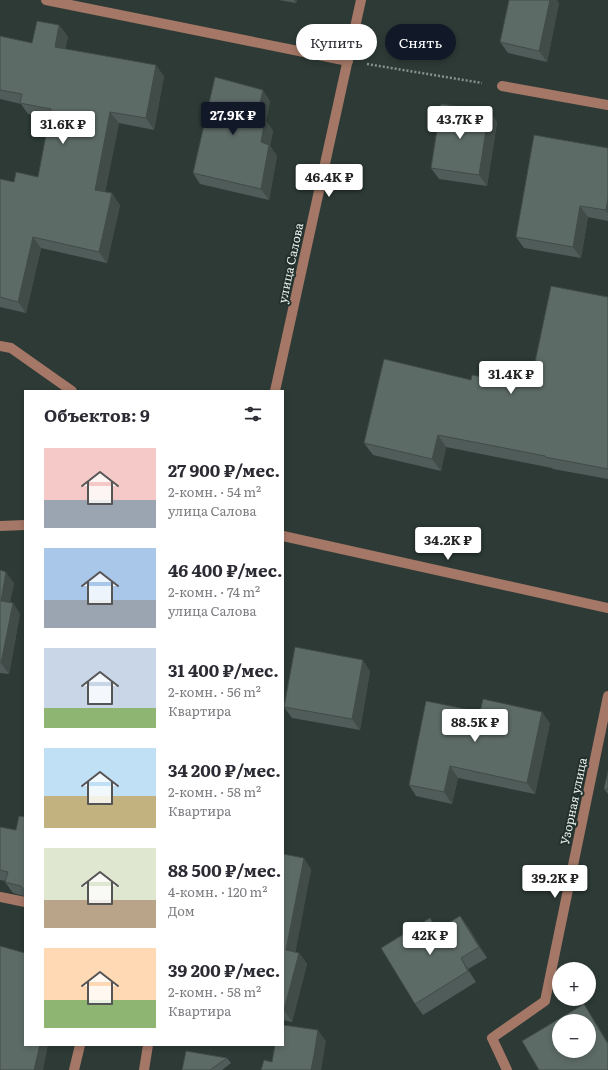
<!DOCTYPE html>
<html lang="ru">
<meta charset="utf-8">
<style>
body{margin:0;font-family:Literata,serif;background:#f2f2f3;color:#2b2b33;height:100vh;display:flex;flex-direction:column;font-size:15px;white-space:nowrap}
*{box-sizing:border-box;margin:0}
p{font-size:13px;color:#7c7c81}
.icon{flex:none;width:22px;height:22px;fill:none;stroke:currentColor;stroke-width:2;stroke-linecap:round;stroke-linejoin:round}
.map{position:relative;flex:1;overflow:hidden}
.panel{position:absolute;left:24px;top:390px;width:260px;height:656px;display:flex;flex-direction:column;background:#fff;border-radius:0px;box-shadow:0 2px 6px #0003}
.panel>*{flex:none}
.guide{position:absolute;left:296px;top:24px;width:252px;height:36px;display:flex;gap:8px}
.fabs{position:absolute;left:552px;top:962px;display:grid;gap:8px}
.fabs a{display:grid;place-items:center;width:44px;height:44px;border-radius:50%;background:#fff;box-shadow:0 2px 6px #0003;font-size:20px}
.price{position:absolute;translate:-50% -34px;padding:0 9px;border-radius:4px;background:#fff;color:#222;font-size:13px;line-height:26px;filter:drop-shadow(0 1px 2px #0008)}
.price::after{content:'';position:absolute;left:50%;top:24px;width:12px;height:9px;margin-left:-6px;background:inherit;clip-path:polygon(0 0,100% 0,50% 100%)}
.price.active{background:#111827;color:#fff}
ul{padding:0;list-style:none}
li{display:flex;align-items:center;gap:12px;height:100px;padding:0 20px}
li span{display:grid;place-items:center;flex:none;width:112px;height:80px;border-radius:0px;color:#555}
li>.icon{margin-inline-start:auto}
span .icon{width:48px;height:48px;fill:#fffc;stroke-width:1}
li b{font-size:17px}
h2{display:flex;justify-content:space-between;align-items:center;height:48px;padding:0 20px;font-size:17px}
.pill{padding:0 14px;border-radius:18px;background:#fff;box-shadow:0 2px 6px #0003;font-size:14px;line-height:36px}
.pill.active{background:#111827;color:#fff}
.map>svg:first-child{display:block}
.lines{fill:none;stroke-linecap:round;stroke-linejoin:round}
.path{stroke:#87928e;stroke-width:2.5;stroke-dasharray:2 2;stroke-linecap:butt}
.minor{stroke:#a47766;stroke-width:10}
.wall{fill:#505c59}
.shaded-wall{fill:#414b48}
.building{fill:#5d6b67;stroke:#414b48;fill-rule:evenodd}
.labels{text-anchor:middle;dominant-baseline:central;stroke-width:4;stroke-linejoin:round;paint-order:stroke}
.street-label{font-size:12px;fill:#e9f1ee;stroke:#23302c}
</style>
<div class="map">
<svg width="608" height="1070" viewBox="0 0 608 1070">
<rect width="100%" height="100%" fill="#2d3a36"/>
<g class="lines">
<path class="path" d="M367,64L482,83"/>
<g class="minor">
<path d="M46,0L348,61"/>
<path d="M502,86L608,105"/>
<path d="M0,346L11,348L72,391"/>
<path d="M275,391L361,0"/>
<path d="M0,526L25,525"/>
<path d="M283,536L608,608"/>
<path d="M0,897L25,902"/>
<path d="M74,1070L80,1045"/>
<path d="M144,1070L148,1045"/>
<path d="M507,1070L492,1038L545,1001L608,696"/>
</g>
</g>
<g class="wall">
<path d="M279,0H297L296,3Z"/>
<path d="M559,3L547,62L508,53L500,42Z"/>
<path d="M59,25L68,37L65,49L164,76L154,130L119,123L105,192L120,205L107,263L41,248L26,313L0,307V179L14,182L38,177L49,118L28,114L21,104L0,99V36L32,43Z"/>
<path d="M270,101L266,121L273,131L270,146L277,156L269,200L200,184L193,173Z"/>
<path d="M489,111L497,122L487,186L439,179L431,168Z"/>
<path d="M608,148V221L588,217L581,258L524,248L516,237Z"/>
<path d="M608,297V479L553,469L552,468L446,447L441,471L373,455L364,443L530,386Z"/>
<path d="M0,570L14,583L10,602L13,603L20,614L9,674L0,673Z"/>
<path d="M370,671L360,730L292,718L284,707Z"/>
<path d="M480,712L550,723L535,794L458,778L452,804L416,796L409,785Z"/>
<path d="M608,771V794L604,789Z"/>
<path d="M25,817V897L24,896L13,893L5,882L6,881L0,880V827L16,830Z"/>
<path d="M283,854L311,869L295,952L299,953L307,964L292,1022L283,1020Z"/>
<path d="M460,916L468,927L487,958L468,969L476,982L423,1015L415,1004L437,929Z"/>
<path d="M227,1058L231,1063L222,1070H182Z"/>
</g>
<g class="shaded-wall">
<path d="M294,0H297L296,3Z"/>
<path d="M550,0H557L559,3L547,62L539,51Z"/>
<path d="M59,25L68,37L63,58L55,47Z"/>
<path d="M156,65L164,76L154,130L146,118Z"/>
<path d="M263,90L270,101L266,121L273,131L270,146L277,156L269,200L261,189V142L257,117Z"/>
<path d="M489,111L497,122L487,186L479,175Z"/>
<path d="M110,112L119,123L103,201L95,190Z"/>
<path d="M112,193L120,205L107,263L99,252Z"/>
<path d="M608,198V214L606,210Z"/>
<path d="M580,206L588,217L581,258L573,247Z"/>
<path d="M33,237L41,248L26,313L18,302Z"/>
<path d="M438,435L446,447L441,471L432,459Z"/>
<path d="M6,572L14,583L8,612L1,601Z"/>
<path d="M13,603L20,614L9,674L1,663Z"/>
<path d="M363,660L370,671L360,730L352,719Z"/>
<path d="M542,712L550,723L535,794L527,783Z"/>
<path d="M450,766L458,778L452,804L444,792Z"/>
<path d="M304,858L311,869L294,961L286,950Z"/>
<path d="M460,916L468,927L487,958L479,947Z"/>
<path d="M299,953L307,964L292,1022L284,1010Z"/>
<path d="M461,958L468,969L476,982L468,971Z"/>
<path d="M584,1004L591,1015L608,1042V1044Z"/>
<path d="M318,1030L326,1041L322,1065L321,1070H311Z"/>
<path d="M40,1045H48L43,1070H34Z"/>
</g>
<g class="building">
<path d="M509,0H550L539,51L500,42Z"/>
<path d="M37,21L59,25L55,47L156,65L146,118L110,112L95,190L112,193L99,252L33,237L18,302L0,297V179L14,182L16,172L38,177L51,109L20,103L22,94L0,90V36L32,43Z"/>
<path d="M215,77L263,90L257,117L265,120L261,142L269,145L261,189L193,173Z"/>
<path d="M441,104L489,111L479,175L431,168Z"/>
<path d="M534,135L608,148V198L606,210L580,206L573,247L516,237Z"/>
<path d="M551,286L608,297V469L545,457V456L438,435L432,459L364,443L384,359L471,380L472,375L530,386Z"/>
<path d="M0,570L6,572L1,601L13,603L1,663H0Z"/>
<path d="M295,647L363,660L352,719L284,707Z"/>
<path d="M483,699L542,712L527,783L450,766L444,792L409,785L426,701L480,712Z"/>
<path d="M608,771V789H604Z"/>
<path d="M19,816L25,817V895L23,894V889L21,886L5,882L8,872L0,870V827L16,830Z"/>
<path d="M283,854L304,858L286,950L299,953L284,1010H283Z"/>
<path d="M460,916L479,947L461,958L468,971L415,1004L381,948L430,918L437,930Z"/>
<path d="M0,946L25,953V1045H40L34,1070H0Z"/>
<path d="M584,1004L608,1044V1070H539L522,1041ZM559,1021H589V1051H559Z"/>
<path d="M283,1025L318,1030L314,1055L311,1070H261L264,1060L272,1062L275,1045H283Z"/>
<path d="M186,1051L227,1058L210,1070H182Z"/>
</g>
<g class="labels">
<g class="street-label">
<text transform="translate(290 263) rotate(-78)">улица Салова</text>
<text transform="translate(573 801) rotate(-78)">Узорная улица</text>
</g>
</g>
</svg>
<div class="fabs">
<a>+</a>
<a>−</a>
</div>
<b class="price active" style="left:233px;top:136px">27.9K ₽</b>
<b class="price" style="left:460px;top:140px">43.7K ₽</b>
<b class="price" style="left:63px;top:145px">31.6K ₽</b>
<b class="price" style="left:329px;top:198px">46.4K ₽</b>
<b class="price" style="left:511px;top:395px">31.4K ₽</b>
<b class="price" style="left:448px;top:561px">34.2K ₽</b>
<b class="price" style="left:475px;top:743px">88.5K ₽</b>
<b class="price" style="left:555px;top:899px">39.2K ₽</b>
<b class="price" style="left:430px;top:956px">42K ₽</b>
<div class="guide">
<a class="pill">Купить</a>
<a class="pill active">Снять</a>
</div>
<section class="panel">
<h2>Объектов: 9<svg class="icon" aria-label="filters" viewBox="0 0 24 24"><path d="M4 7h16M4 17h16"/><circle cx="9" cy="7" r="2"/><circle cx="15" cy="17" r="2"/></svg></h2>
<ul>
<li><span style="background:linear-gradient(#f6c9c9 65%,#9aa5b1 0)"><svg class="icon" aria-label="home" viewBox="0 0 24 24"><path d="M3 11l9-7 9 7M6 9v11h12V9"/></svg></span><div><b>27 900 ₽/мес.</b><p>2-комн. · 54 m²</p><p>улица Салова</p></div></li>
<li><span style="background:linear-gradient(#a9c7e8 65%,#9aa5b1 0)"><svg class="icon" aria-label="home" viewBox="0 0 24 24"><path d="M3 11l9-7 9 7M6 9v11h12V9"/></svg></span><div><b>46 400 ₽/мес.</b><p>2-комн. · 74 m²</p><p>улица Салова</p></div></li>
<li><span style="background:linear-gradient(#c9d6e8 75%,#8fb573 0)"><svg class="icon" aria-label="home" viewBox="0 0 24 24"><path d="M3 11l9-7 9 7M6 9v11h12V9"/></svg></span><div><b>31 400 ₽/мес.</b><p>2-комн. · 56 m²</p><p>Квартира</p></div></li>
<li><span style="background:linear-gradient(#bfe0f5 60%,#c2b280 0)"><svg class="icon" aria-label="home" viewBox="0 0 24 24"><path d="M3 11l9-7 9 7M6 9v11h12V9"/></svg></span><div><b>34 200 ₽/мес.</b><p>2-комн. · 58 m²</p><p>Квартира</p></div></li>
<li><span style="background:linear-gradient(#dfe7d0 65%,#b9a48a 0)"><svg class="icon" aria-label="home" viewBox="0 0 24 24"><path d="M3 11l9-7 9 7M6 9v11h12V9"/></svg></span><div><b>88 500 ₽/мес.</b><p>4-комн. · 120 m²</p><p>Дом</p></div></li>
<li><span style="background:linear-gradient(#ffd9b3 65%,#8fb573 0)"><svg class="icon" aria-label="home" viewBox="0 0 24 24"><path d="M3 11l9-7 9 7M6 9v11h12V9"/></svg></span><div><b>39 200 ₽/мес.</b><p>2-комн. · 58 m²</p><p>Квартира</p></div></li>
</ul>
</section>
</div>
